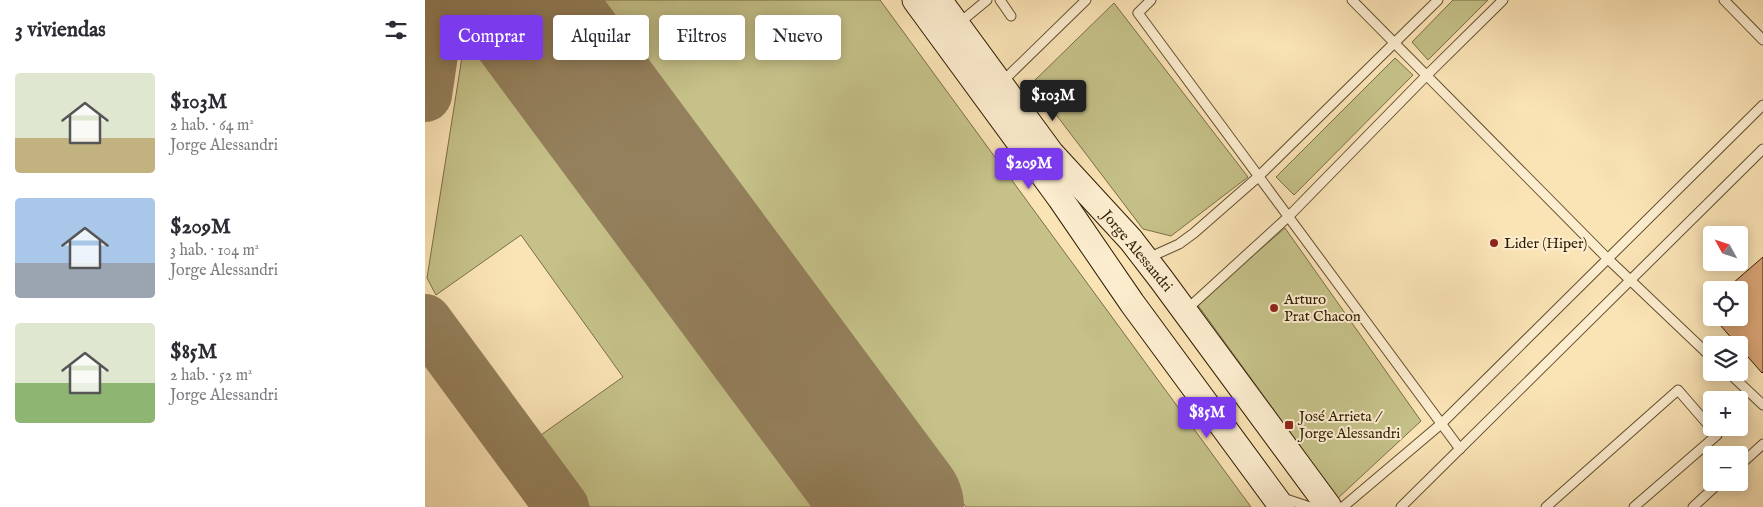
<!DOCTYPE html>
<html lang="es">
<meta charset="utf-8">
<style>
body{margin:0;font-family:"IM FELL English",serif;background:#f2f2f3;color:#2b2b33;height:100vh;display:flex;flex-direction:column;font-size:19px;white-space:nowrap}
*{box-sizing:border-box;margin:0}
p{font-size:16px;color:#7c7c81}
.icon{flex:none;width:28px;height:28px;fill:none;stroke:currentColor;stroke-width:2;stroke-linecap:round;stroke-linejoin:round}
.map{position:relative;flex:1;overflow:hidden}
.panel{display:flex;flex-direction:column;background:#fff;width:425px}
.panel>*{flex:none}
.top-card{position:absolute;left:15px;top:15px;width:475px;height:45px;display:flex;gap:10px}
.needle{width:32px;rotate:310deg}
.fabs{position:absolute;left:1278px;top:226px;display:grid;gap:10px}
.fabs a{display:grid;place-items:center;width:45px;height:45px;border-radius:5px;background:#fff;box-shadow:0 2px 12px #0003;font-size:25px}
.price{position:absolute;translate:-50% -42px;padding:0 11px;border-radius:5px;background:#7c3aed;color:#fff;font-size:16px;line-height:32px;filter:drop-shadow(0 1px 2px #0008)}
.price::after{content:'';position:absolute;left:50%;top:30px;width:15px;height:11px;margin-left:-8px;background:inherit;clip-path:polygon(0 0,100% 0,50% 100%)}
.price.active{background:#222;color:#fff}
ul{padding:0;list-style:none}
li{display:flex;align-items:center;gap:15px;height:125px;padding:0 15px}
li span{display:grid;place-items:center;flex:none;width:140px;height:100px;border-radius:5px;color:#555}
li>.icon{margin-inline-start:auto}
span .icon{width:60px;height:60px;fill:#fffc;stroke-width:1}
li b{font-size:21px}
h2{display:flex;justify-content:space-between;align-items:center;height:60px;padding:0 15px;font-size:21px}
.tag{padding:0 18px;border-radius:5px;background:#fff;box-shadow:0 2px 12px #0003;font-size:18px;line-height:45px}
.tag.active{background:#7c3aed;color:#fff}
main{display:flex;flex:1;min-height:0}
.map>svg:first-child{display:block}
.green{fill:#c5c189;stroke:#7a6e46}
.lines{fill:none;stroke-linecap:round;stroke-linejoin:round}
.taxiway{stroke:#94805c;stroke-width:54}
.runway{stroke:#94805c;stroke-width:136}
.building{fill:#daa475;stroke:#2f1c02}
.service-casing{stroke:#624e2f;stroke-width:11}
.secondary-casing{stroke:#2f1c02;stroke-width:27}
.service{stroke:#fcedcf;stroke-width:9}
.secondary{stroke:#fcedcf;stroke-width:25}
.poi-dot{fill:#8f2418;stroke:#fcedcf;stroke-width:2}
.labels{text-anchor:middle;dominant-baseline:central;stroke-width:4;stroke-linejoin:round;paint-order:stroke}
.poi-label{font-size:15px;fill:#2f1c02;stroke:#fcedcf;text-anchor:start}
.street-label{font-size:15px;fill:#2f1c02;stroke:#fcedcf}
</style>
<main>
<section class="panel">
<h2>3 viviendas<svg class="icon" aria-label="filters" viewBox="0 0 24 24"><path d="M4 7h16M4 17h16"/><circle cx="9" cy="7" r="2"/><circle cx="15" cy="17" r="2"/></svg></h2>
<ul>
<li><span style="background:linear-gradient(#dfe7d0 65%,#c2b280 0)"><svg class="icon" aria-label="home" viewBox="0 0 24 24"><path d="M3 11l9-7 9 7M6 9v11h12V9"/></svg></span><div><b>$103M</b><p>2 hab. · 64 m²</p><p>Jorge Alessandri</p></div></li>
<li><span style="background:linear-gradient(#a9c7e8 65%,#9aa5b1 0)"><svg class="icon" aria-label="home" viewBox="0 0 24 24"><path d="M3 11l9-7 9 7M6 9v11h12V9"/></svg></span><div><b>$209M</b><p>3 hab. · 104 m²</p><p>Jorge Alessandri</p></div></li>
<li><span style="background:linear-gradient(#dfe7d0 60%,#8fb573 0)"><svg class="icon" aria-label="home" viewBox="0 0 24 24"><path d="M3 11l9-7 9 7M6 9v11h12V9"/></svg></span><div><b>$85M</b><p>2 hab. · 52 m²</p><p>Jorge Alessandri</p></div></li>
</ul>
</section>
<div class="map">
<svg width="1338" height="507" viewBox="0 0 1338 507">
<rect width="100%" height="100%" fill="#fae3b5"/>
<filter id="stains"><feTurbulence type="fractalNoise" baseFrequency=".004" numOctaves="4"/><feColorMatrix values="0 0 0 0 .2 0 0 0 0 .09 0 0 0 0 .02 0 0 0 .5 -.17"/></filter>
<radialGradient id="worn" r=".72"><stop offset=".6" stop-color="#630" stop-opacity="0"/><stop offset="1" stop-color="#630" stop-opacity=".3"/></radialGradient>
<g class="green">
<path d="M165,0H455L826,507H541Z"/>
<path d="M1028,0H1063L1003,60L987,42Z"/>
<path d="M689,3L823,177L746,236L718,229L607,83Z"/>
<path d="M58,9L427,507H165L113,437L198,377L96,235L11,295L2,278L43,19L51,10Z"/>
<path d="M970,58L988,75L869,195L851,177Z"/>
<path d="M860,228L996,421L913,498L772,304Z"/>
</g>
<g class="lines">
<g class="taxiway">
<path d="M0,95L14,0"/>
<path d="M0,321L137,507"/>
</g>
<path class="runway" d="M95,0L471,507"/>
</g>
<path class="building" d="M1338,257V372L1337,373L1289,318H1314V290H1300Z"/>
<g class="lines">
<g class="service-casing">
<g id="service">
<path d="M575,0L586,16"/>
<path d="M726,0L713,13L1035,449"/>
<path d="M927,0L1182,258L1286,357"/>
<path d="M1299,0L1338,40"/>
<path d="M533,24L562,0"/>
<path d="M577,82L661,0"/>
<path d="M723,258L754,244L769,233L833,177L1013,0"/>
<path d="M760,311L863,217L1002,75L1078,0"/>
<path d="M1303,372L1338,405"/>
<path d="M1314,466L1338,444"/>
<path d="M858,498L885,507"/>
<path d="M918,507L1016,424L1338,105"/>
<path d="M976,507L1338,149"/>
<path d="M1121,507L1253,390L1292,435L1209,507"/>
<path d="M1268,507L1295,482"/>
</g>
</g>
<g class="secondary-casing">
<g id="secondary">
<path d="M490,0L635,198L707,303L857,507"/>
<path d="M514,0L626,153L706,240L736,279L904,507"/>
</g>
</g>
<use href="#service" class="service"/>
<use href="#secondary" class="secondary"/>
</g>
<g class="poi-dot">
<circle cx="1069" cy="243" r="5"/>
<circle cx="849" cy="308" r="5"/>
<rect x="859" y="420" width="10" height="10" rx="2.5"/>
</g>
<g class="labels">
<g class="poi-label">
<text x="1079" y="243">Lider (Hiper)</text>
<text x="859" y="299">Arturo<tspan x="859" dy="17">Prat Chacon</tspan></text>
<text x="874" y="416">José Arrieta /<tspan x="874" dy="17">Jorge Alessandri</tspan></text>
</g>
<g class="street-label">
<text transform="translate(712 251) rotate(50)">Jorge Alessandri</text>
</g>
</g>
<rect width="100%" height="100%" filter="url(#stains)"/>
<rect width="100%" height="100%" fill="url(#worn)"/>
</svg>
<div class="fabs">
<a><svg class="needle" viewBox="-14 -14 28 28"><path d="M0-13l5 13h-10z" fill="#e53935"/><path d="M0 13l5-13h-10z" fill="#7c7c81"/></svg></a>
<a><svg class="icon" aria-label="locate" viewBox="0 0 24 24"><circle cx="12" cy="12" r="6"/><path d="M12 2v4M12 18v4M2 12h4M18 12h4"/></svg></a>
<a><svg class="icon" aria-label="layers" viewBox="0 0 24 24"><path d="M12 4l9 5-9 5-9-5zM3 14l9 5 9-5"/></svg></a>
<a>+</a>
<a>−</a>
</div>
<b class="price active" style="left:628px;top:122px">$103M</b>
<b class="price" style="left:604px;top:190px">$209M</b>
<b class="price" style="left:782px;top:439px">$85M</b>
<div class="top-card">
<a class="tag active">Comprar</a>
<a class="tag">Alquilar</a>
<a class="tag">Filtros</a>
<a class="tag">Nuevo</a>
</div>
</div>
</main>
